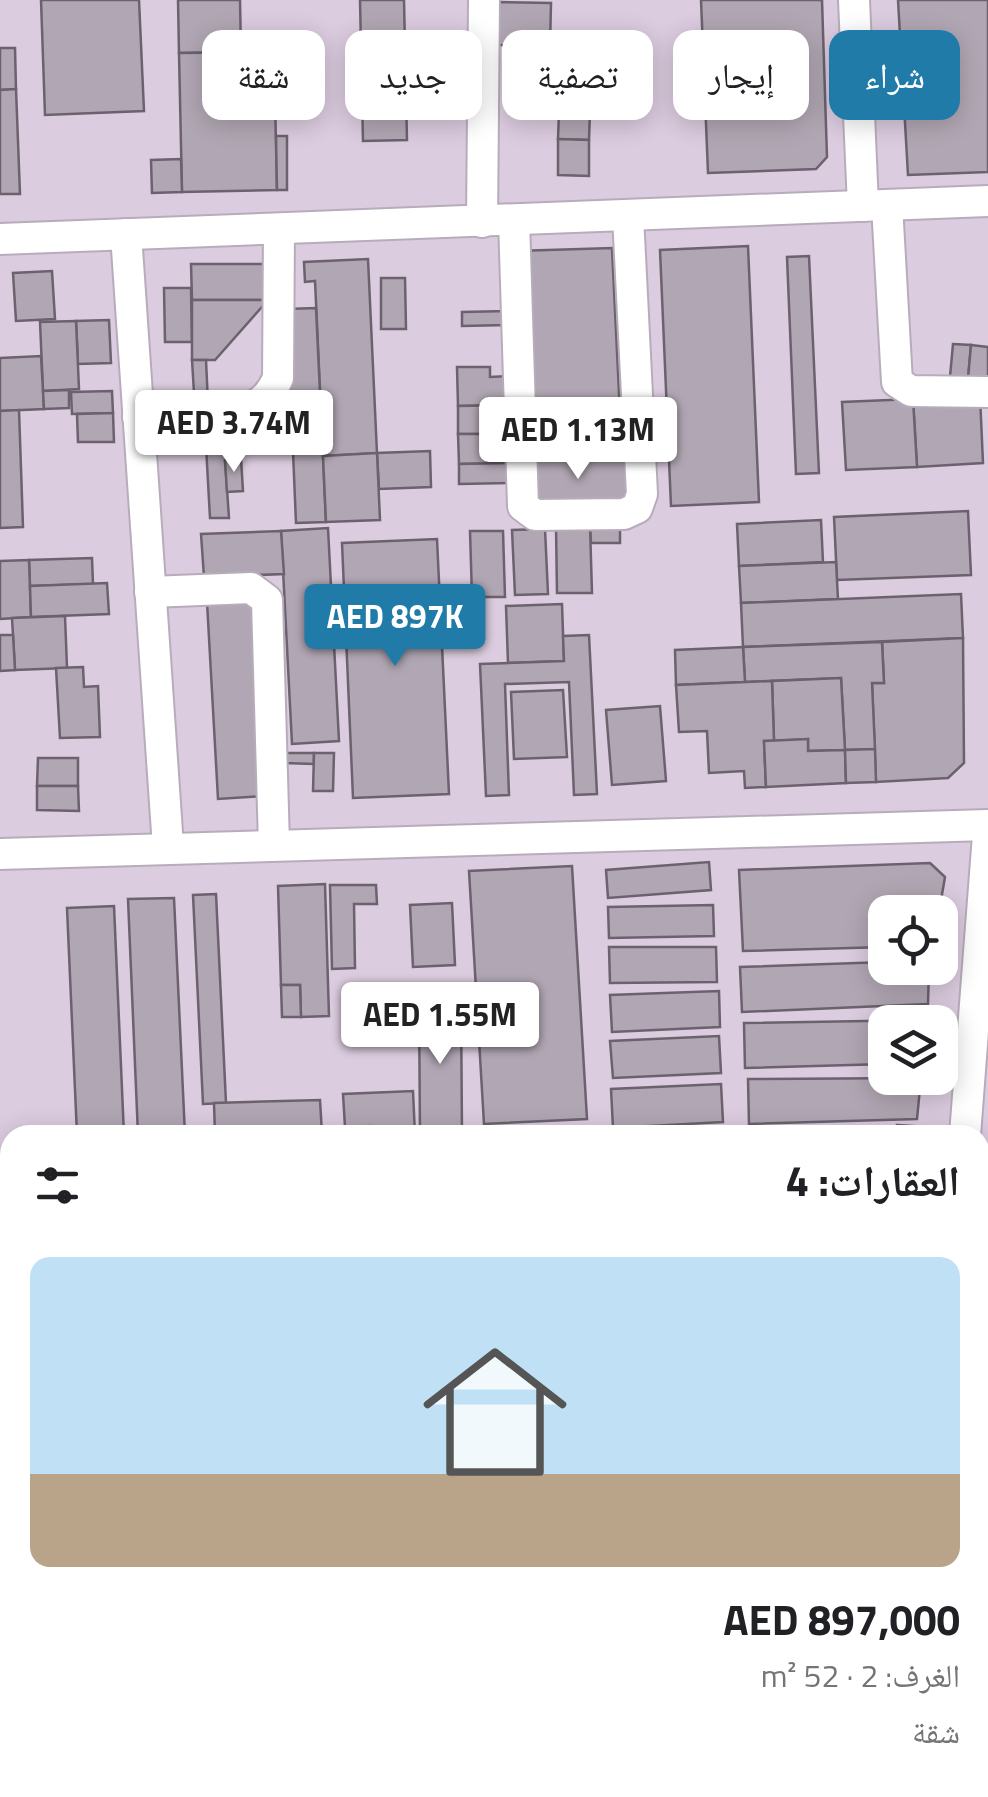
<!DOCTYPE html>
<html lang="ar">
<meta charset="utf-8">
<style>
body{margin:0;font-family:"Titillium Web","Noto Naskh Arabic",sans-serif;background:#f6f6f6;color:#202124;direction:rtl;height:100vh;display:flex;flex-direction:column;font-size:38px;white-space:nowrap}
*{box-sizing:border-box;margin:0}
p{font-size:32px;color:#757577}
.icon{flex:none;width:55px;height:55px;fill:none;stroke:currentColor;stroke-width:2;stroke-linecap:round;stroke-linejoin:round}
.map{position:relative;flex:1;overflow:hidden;direction:ltr}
.panel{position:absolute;left:0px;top:1125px;width:990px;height:672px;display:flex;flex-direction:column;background:#fff;border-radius:30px 30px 0 0;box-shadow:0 5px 25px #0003;direction:rtl}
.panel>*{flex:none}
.hud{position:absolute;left:30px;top:30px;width:930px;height:90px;direction:rtl;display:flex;gap:20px}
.controls{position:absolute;left:868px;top:895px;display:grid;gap:20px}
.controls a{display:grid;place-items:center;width:90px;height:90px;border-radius:20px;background:#fff;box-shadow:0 5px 25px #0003;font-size:50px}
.price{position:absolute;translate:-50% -85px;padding:0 22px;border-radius:10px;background:#fff;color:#222;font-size:32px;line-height:65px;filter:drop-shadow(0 2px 5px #0008)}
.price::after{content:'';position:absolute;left:50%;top:60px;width:30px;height:22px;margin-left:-15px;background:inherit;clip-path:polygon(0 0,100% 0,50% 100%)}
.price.selected{background:#207ba9;color:#fff}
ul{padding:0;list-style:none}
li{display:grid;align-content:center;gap:20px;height:530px;padding:0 30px}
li+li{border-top:2px solid #e0e0e0}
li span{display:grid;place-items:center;height:310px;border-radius:20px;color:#555}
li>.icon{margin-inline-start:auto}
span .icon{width:180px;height:180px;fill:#fffc;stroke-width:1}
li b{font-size:42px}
h2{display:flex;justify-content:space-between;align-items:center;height:120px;padding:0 30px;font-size:42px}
.chip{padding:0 35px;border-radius:20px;background:#fff;box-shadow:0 5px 25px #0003;font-size:35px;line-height:90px}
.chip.selected{background:#207ba9;color:#fff}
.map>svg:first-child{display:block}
.built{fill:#dbccdf;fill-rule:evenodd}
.building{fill:#b1a7b4;stroke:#6b626e;stroke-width:2.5}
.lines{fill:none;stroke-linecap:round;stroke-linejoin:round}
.minor-casing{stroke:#b7adba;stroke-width:34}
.minor{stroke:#fff;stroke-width:30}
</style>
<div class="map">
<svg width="988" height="1797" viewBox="0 0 988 1797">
<rect width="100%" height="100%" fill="#e5dae7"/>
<path class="built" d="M0,0H988V1797H0ZM885,912H940V968H885ZM885,1022H940V1078H885ZM10,1135H980V1788H10Z"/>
<g class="building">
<path d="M41,0H139L144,111L45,115Z"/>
<path d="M178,0H240L241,52L179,53Z"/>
<path d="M360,0H404L407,140L363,141Z"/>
<path d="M701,0H822L827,157L816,169L708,173Z"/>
<path d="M898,0H988V172L908,175Z"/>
<path d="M498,2L551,3L550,46L498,45Z"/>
<path d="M0,48H15L16,89L0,90Z"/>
<path d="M274,52L277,190L182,192L179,53Z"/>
<path d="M16,89L20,194H0V90Z"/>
<path d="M576,94H595V112L576,111Z"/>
<path d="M559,111H590L589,140L558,139Z"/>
<path d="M276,136H287V190H277Z"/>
<path d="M558,139L589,140V176L558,175Z"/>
<path d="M181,159L182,192L152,193L151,160Z"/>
<path d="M748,246L759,502L671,506L660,250Z"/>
<path d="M612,248L620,414L603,428L537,429L524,418L516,251Z"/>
<path d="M809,256L819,473L796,474L787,257Z"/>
<path d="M368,259L377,453L323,456L315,281L305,282L304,262Z"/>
<path d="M191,264H268V300H192Z"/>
<path d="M52,271L55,319L16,321L13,273Z"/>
<path d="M381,278H405L406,329H381Z"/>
<path d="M164,288H191L192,342H165Z"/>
<path d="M192,300H268L215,360H192Z"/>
<path d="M316,308L326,522L296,523L287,309Z"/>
<path d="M508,311V325L462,326V312Z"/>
<path d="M109,320L111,363L78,364L76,321Z"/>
<path d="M76,321L79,389L43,391L40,322Z"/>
<path d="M953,344L971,345L968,379L950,377Z"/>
<path d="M971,345L988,347V380L968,379Z"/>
<path d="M41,356L44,409L0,411V358Z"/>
<path d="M192,360H206L209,425L196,426Z"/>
<path d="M457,367H490V377L512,376V405L458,406Z"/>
<path d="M69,390V408L44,409L43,391Z"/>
<path d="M112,391L113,413L72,414L71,392Z"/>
<path d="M980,396L983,463L917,467L913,399Z"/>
<path d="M913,399L917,467L846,470L842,402Z"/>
<path d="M512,405L513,434H458V406Z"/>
<path d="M19,410L23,527L0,528V411Z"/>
<path d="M113,413L114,442H78L77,414Z"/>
<path d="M239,426L241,458L225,460L229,518H210L205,428Z"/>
<path d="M458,434H513L514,463L459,464Z"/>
<path d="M430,451L431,487L379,489L377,453Z"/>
<path d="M377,453L380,520L326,522L323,456Z"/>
<path d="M630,454L631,507L526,510L525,457Z"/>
<path d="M241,458L243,491L227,492L225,460Z"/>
<path d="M514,463V483L459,484V464Z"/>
<path d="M968,511L971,575L837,580L834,517Z"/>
<path d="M821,520L823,562L739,566L737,524Z"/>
<path d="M620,525V543H591L590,526Z"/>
<path d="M590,526L592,593H557L556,527Z"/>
<path d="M328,528L339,741L292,744L281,531Z"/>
<path d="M545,529L548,594L515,595L512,530Z"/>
<path d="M281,531L284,574L204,577L201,534Z"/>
<path d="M470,531H503L505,597H472Z"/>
<path d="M437,539L449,794L353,798L342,543Z"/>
<path d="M92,558L93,584L30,586L29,560Z"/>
<path d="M29,560L31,617L0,619V561Z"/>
<path d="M836,562L838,599L741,603L739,566Z"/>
<path d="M107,583L109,614L31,617L30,586Z"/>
<path d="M961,594L963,638L743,647L741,603Z"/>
<path d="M253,599L265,796L218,799L207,602Z"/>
<path d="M562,604L564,661L508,663L506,606Z"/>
<path d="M65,616L67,668L15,670L12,618Z"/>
<path d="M0,635H13L15,670L0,671Z"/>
<path d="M589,635L597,794L574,795L569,682L505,684L509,795L486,796L480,664L564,661L563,636Z"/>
<path d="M963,638L964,763L948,778L876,782L872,683H884L882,642Z"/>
<path d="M882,642L884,683H872L875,749L845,750L841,678L745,682L743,647Z"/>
<path d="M743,647L745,682L676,685L675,650Z"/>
<path d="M83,667L84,687L98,686L100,737L60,738L56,668Z"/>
<path d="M841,678L845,750L808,751V739L774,741L772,681Z"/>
<path d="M772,681L774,741H764L766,787L745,788L744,771L709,773L707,731L679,732L676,685Z"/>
<path d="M563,690L567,757L514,759L511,692Z"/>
<path d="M660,706L666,781L612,785L606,710Z"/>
<path d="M808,739V751L845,750L846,783L766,787L764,741Z"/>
<path d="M875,749L876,782L846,783L845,750Z"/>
<path d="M285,753H314V764L284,763Z"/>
<path d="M314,753H334L333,791H313Z"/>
<path d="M38,758H78V786H37Z"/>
<path d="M37,786H78L79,811L37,810Z"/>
<path d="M709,862L711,890L608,898L606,870Z"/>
<path d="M930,863L945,877L939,912H885V947L743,951L739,870Z"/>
<path d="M572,866L587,1119L484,1124L469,871Z"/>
<path d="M325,884L329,1016L301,1017L300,985H281L278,886Z"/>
<path d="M330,885H376L377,904H354L355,968L332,969Z"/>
<path d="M216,894L226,1103L203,1104L193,895Z"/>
<path d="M174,898L185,1135H138L128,899Z"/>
<path d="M452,903L455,965L413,967L410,905Z"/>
<path d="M713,905L714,936L609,938L608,907Z"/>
<path d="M114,906L124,1135H77L67,908Z"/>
<path d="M609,947H716L717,982L610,983Z"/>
<path d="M885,962V968H929L928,1004L742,1012L740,967Z"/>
<path d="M281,985H300L301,1017H282Z"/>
<path d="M719,991L720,1027L612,1032L610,995Z"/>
<path d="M419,1000H461L462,1134L420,1135Z"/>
<path d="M927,1020L885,1022V1064L745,1068L744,1023Z"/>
<path d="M719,1036L721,1073L613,1078L610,1041Z"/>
<path d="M921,1078L917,1119L749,1124L748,1079Z"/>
<path d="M721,1084L723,1122L613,1128L611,1089Z"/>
<path d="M413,1091L415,1135H372L371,1126L345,1127L343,1094Z"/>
<path d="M320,1100L322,1134L215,1135L214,1103Z"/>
<path d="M897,1125L927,1127L926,1135H897Z"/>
<path d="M10,1337V1418H0V1338Z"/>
<path d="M980,1405L988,1406V1468L980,1467Z"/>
<path d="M980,1493L988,1494L985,1544L980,1543Z"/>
<path d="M10,1522V1638L0,1639V1523Z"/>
<path d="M980,1632L988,1633V1669L980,1668Z"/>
<path d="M0,1664H10V1781L0,1782Z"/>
<path d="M980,1668L988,1669V1755L980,1754Z"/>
</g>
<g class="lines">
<g class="minor-casing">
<g id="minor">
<path d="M854,0L863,206"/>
<path d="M887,205L897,382L911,391L988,392"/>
<path d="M514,220L523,506L535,515L624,514L637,508L642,494L628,216"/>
<path d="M482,222L484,0"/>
<path d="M126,234L168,847"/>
<path d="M0,239L988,201"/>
<path d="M208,414C240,413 264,411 278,378L279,229"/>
<path d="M138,417L196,414"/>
<path d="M520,443L639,439"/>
<path d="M150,592L251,588L267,600L274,845"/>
<path d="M0,854L988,825"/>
<path d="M965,1135L988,835"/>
<path d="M0,1323L10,1322"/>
<path d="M0,1475L10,1474"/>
<path d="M980,1603L988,1604"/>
<path d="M373,1788V1797"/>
<path d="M506,1788V1797"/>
<path d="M646,1788V1797"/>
<path d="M688,1797L910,1788L909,1797"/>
</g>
</g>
<use href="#minor" class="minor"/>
</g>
</svg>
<div class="controls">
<a><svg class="icon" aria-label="locate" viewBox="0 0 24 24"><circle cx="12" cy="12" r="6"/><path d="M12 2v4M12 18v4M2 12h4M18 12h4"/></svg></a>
<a><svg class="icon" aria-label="layers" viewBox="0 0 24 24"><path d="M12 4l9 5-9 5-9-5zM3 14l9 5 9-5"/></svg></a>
</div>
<b class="price" style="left:234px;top:475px">AED 3.74M</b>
<b class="price" style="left:578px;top:482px">AED 1.13M</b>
<b class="price selected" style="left:395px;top:669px">AED 897K</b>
<b class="price" style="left:440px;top:1067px">AED 1.55M</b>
<div class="hud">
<a class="chip selected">شراء</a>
<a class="chip">إيجار</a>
<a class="chip">تصفية</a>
<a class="chip">جديد</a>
<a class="chip">شقة</a>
</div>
<section class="panel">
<h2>العقارات: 4<svg class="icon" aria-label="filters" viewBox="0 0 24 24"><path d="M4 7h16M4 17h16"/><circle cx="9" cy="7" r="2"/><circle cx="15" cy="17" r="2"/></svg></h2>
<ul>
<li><span style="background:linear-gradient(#bfe0f5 70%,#b9a48a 0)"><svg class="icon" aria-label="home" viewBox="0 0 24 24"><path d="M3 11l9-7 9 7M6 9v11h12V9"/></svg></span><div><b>AED 897,000</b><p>الغرف: 2 · 52 m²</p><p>شقة</p></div></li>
</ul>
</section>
</div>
